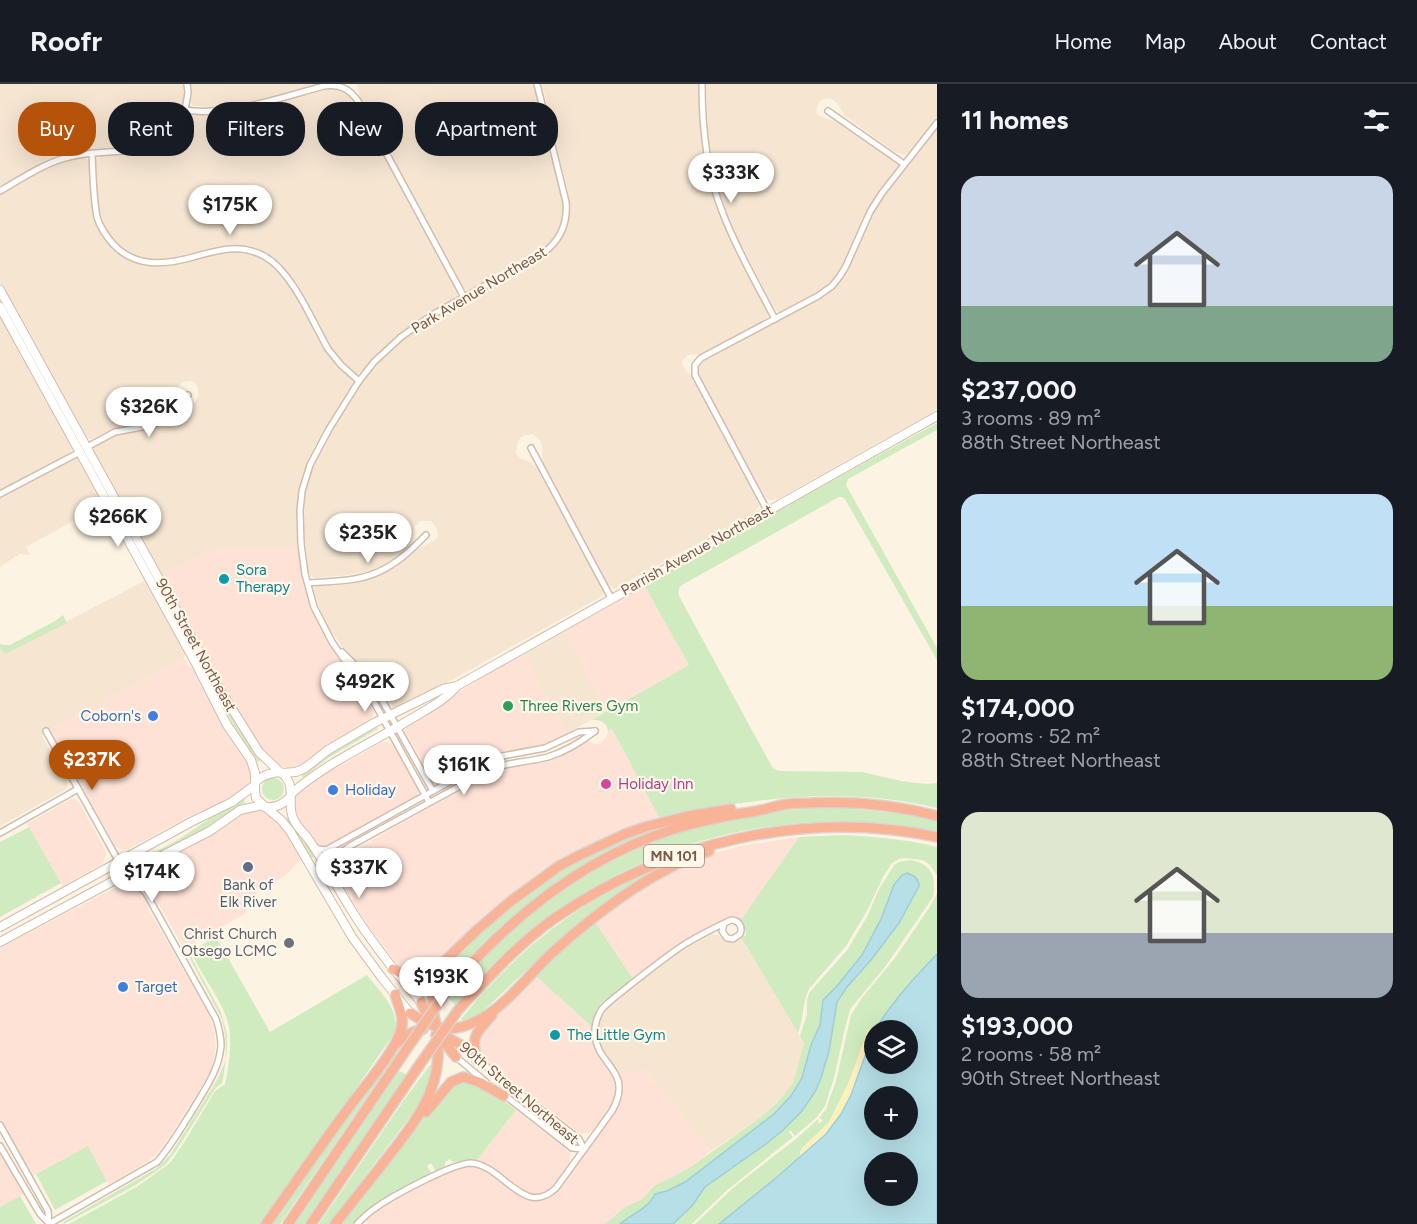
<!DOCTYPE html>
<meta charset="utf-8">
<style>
body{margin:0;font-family:Figtree,sans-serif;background:#20242c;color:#f1f3f6;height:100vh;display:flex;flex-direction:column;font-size:22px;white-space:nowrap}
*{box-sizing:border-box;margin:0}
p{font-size:20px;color:#9ea1a6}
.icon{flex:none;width:33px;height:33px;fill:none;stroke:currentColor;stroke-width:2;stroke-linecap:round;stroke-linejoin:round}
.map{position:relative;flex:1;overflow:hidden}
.panel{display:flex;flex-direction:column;background:#171b24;width:480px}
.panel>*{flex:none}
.top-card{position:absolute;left:18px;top:18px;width:570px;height:54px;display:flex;gap:12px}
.controls{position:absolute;left:864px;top:936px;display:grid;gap:12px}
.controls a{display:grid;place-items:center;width:54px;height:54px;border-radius:50%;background:#171b24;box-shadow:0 6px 24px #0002;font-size:30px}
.price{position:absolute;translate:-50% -51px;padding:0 14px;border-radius:21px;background:#fff;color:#222;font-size:20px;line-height:39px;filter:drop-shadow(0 2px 3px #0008)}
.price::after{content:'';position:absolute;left:50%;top:36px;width:18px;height:14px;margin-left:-9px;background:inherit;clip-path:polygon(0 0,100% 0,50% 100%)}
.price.active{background:#b45309;color:#fff}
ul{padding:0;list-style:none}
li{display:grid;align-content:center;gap:12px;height:318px;padding:0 24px}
li span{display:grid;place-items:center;height:186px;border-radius:18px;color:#555}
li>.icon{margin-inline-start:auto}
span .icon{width:108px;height:108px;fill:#fffc;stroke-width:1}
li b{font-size:26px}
h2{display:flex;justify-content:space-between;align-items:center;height:72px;padding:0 24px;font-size:26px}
.tag{padding:0 21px;border-radius:24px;background:#171b24;box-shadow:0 6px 24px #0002;font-size:21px;line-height:54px}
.tag.active{background:#b45309;color:#fff}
header{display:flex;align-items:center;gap:36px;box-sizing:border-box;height:84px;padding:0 30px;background:#171b24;border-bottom:2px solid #363941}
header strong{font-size:28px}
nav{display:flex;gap:33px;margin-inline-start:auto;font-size:21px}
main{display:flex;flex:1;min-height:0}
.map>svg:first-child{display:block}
.residential{fill:#f5e5d1}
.commercial{fill:#fee2d6}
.green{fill:#d1ebc0}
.sand{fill:#fef0bc}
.water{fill:#b6dfe7;stroke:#9ccfd9;stroke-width:1.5;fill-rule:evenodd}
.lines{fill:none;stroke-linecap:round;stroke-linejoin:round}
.street-casing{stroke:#d1bdac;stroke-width:8}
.secondary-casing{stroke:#d4bda9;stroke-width:10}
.highway-casing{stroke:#dbd4cf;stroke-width:12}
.street{stroke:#fff;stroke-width:5}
.secondary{stroke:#fff;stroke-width:8}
.highway{stroke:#f9b397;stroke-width:9}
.highway-bridge-casing{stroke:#dbd4cf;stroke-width:12;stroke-linecap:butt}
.highway-bridge{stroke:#f9b397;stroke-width:9}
.culture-dot{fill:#0f9aa8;stroke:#fff7e9;stroke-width:2}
.leisure-dot{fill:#2e9e5b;stroke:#fff7e9;stroke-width:2}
.shop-dot{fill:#3f7fe0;stroke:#fff7e9;stroke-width:2}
.hotel-dot{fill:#d1479c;stroke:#fff7e9;stroke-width:2}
.service-dot{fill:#5c6f8a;stroke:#fff7e9;stroke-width:2}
.worship-dot{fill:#6b7280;stroke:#fff7e9;stroke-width:2}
.labels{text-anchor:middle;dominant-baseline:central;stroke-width:4.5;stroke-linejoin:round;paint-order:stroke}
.shield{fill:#fff7e9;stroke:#9f8878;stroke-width:1.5}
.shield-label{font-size:14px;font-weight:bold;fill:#765948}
.street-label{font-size:15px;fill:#765948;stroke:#fff7e9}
.culture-label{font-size:15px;fill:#0d838f;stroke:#fff7e9;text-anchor:start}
.leisure-label{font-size:15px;fill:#27864d;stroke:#fff7e9;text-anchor:start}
.shop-label{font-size:15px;fill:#366cbe;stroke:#fff7e9;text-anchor:start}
.hotel-label{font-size:15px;fill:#b23c85;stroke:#fff7e9;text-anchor:start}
.service-label{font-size:15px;fill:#4e5e75;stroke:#fff7e9}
.worship-label{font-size:15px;fill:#5b616d;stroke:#fff7e9;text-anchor:end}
</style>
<header>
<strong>Roofr</strong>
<nav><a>Home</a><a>Map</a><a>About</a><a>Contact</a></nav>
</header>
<main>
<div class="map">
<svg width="937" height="1140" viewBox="0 0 937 1140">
<rect width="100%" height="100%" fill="#fdf3e2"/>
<g class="residential">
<path d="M0,0H184V16L181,28L172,44L162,52L149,59L137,63L78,68L49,77L0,102Z"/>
<path d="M190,0H320L237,21L216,23L195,22L192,21L191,18Z"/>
<path d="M357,0H535L564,122L562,136L559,146L555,154L549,160L531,173L469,206L464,205L364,24L360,13Z"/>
<path d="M542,0H699L698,15L702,61L706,86L715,118L728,149L769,226V231L765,236L701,270L688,271L683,276L682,279L686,287L694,294L760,415L759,422L755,428L614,505L608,500L543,381L542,361L540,356L533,350L522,352L518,357L516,369L520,374L532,379L536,383L603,505V510L599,514L434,606L395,624H393L374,597L345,566L327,542L313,507L317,501L322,499L362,495L390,484L415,466L435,456L438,451L437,445L431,437H420L415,442L410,459L407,464L390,477L373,486L349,491L314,494L309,489L304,449L305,408L311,387L319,371L334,344L365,294L398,259L416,244L468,214L537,177L553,165L560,157L568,140L570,125L569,112Z"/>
<path d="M706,0H937V35L908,69L904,71L895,68L845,32L837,19L832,15L826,14L820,17L816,26L817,30L820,32L830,36L839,37L897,77L898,82L877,111L866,129L843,180L836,192L829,200L820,207L781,228H778L773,222L737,153L716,101L711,79L708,56Z"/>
<path d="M333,4L340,5L346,9L352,14L357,21L458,208L457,213L423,233L406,245L374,273L364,286L357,290L348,285L337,272L284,184L264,169L250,163L228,161L216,163L168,175L155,176L135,171L121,163L106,146L101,133L98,116L96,76L104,71L135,70L147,67L164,58L172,51L190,30L233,28Z"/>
<path d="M937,42V326L776,416H769L764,412L696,286L697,280L812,218L829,208L838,200L846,188L856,169L873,128L883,113L917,67Z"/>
<path d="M84,73L87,75L90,81L102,150L115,167L125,174L141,180L151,181H165L224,168L238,166L260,173L270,179L284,193L326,267L333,277L352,295L353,301L314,364L301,396L298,412L297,431L299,464H219L161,491L93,368V365L97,360L114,352L156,343L166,338L182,324L185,321L192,320L196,317L198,312V304L196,300L192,297H187L181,299L178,303L175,320L163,332L153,337L142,340L114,345L92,355L86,354L0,200V110L38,89L64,78Z"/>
<path d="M0,229L73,361V364L68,370L0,407Z"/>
<path d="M73,373L79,374L106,419L26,463L30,471L19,470L0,483V413Z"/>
<path d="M148,495L163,528L185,569L184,574L41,650L67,697V703L65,706L0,742V564L5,570Z"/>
<path d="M563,546L607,626L567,650L522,569Z"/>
<path d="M712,850L718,851L730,857L736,856L741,853L804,959L793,1000L778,1018L761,1033L711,1067L646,986L620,990L602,963L599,955L598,949L601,935L607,925L676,870L698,856Z"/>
</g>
<g class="commercial">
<path d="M219,464H299L310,518L318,537L329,557L366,609L374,625V630L370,637L333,659L301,682L290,684L278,681L260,662L228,611L161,491Z"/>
<path d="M644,501L689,581L607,626L563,546Z"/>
<path d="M522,569L567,650L539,664L506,667L492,671L439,699H436L432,696L405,647L406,641Z"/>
<path d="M184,574L189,583H193L197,586L247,673L251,687V695L249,699L236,710L212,723L192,731L128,765H120L115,762L50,645Z"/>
<path d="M612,645L660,735L544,788L517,806L478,837L429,889L418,892L404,886L399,883L369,843L349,812L336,789L334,781L337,776L489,690L500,685L519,682L530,681L552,676L587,657L595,660L601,659L607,652L608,647Z"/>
<path d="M382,658H387L394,662L418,704V708L415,713L328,762L324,764L320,763L298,737L295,731L294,723L296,712L298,708L322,689L345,679Z"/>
<path d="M71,715H75L80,720L106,767V771L103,779L100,781L63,802L27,740Z"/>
<path d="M253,726H261L270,731L279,740L287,751L300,773V776L285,792L260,806L252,812L249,817L246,828L243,831L188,862L182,861L148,802L146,795L151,782L239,729Z"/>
<path d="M799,753L740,837L733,833L729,834L697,849L667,868L633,895L595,838L640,805L687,779L711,770L741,762Z"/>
<path d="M124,799L133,801L137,805L209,931L214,948L216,962L211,987L168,1055L159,1067L150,1076L139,1083L109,1100L88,1062L32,1092L0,1034V864Z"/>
<path d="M535,891L592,943V952L595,966L611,989L614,995L616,1011L612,1021L594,1046L589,1049L581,1050L484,976L478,968V950Z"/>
<path d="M646,986L711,1067L689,1084L674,1092L655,1101L642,1115L625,1123L605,1140H368L366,1136L388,1119L448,1089L466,1083H474L482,1085L527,1116L541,1118L548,1115L561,1103L618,1022L622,1009L620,990Z"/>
<path d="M516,1026L565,1064L570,1070V1078L552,1104L546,1109L534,1111L528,1109L491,1082L477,1076Z"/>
<path d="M0,1067L24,1110L0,1123Z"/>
</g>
<g class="green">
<path d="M937,339V346L848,395L846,401L937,564V576L845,415L842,413H839L682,501C678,504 678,507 679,512L771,681L774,685L780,687L862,688L901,697L927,700L937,699V724C845,702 751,713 660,735L612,645L608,647C607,638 599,635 591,636L689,581L644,501Z"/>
<path d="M63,531L67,539L5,570L0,564V560L4,561H10L55,537Z"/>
<path d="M226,622L262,675L258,678L235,644L224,623Z"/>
<path d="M376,642L378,645L328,674L303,694L301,690L310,686L344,660Z"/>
<circle cx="273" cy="705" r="11"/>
<path d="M243,714L245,719L238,722L220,735L202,746L138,780L137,778L181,754L215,731Z"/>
<path d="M845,724L905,730L937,737V749C820,721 692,745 590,806C545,832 506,867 471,905L469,906L461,900C465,894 471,888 476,883C488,869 501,856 515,844C581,786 662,746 750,731C781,725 813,725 845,724Z"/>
<path d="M288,733L291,740L315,772L310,775L295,747L285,735Z"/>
<path d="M29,743L61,799L0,833V758Z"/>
<path d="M657,743L658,745C567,782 497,834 437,912L439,892L468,860L501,830L561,785L607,761Z"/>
<path d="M843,751C874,753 906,755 937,763V791L929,780L923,776L905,774L899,775L892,779L883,793L868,825L846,862L809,905C802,919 804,935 798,949L741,853L745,852C747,846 744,841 740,837L799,753Z"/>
<path d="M911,776C931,780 937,792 933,813L885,883L851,924L846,940L834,994L825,1022L816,1034L795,1052L790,1046L789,1048L793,1053L725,1108L692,1140H673L692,1122L705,1103L766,1060L782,1047L802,1027L815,1008L821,994L829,967L837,918L847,903L871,876L899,839L919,802L898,796L894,801L886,824L870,859L862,871L837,902L823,916L820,941L806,978L802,994L796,1005L775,1030L702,1086L685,1098L667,1107L655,1110C650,1123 631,1131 620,1140H605L625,1123L642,1115L655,1101L674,1092L689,1084L761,1033L778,1018L793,999L804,959L800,952L807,930V916L809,909L848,865L868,831L878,807L894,781L899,778Z"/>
<path d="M655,785L656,788L593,829L563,852L483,927L476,933L464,937L461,935C515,868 576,819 655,785Z"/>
<path d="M937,810V870C914,894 891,920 874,949L868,946L849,998L829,1038L800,1068L801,1072L776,1094L719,1140H695L734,1103L796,1055L818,1035L819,1040L823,1036L819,1034L826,1025L836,997L851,931L861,915L895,874L929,824Z"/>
<path d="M595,838L633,895L607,916C597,919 594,933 592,943L535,891Z"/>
<path d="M216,853L270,948L367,891C376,903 395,921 395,937L398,938L395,948L292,1097L264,1140H69L138,1102L170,1079L185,1057L215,1007L225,1000C229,982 232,961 229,943C223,915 201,893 191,867Z"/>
<path d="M189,869L221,928L227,950V967L223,995L222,999L215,1005L176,1067L165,1081L152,1090L134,1102L64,1140L63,1138L157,1084L170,1071L217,996L225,978L226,967L225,950L222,935L188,871Z"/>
<path d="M457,905L465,911L458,923L449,915Z"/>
<path d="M406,956L280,1140H269L394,965Z"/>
<path d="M430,981H432L429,998L418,1022L329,1140H319L404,1016Z"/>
<path d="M399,987L404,989L406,992L404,997L306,1140H293L397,988Z"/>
<path d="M456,997C479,996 498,1013 516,1026L477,1076H466L453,1078L450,1075L445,1078V1082L436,1087L431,1079L427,1082L432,1090C400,1105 378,1115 352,1140H341C380,1094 412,1040 456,997Z"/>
<path d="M88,1062L107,1097L55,1126L36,1090Z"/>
<path d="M20,1112L36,1140H0V1123Z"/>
</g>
<path class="sand" d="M868,945L874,949C865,973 855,1011 840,1031C829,1047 815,1059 801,1072V1065L829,1038L849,998Z"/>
<g class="water">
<path d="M907,789C914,791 919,795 919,802L899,839L871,876L847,903L837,918L829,967L821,994L815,1008L802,1027L782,1047L766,1060L705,1103L692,1122L673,1140H620C632,1130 649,1124 655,1110L667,1107L685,1098L774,1030L791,1012L802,994L811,961L820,941L823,916L837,902L862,871L881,835L894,801L902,791Z"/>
<path d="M937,870V1140H719L776,1094L826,1050L841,1030L851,1011L874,947V980H908V946H875C892,918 914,894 937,870ZM908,1012V1046H874V1012ZM908,1078V1112H874V1078Z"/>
</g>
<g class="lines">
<g class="street-casing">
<g id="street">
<path d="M702,0C702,43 706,87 722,127C736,165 757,200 775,235"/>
<path d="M185,26L188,9L187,0"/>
<path d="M828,27L904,80"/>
<path d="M92,69C93,90 93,112 97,133C100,143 106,152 113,160C135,184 165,181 193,173C218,166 240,159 264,172C292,187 312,237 328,265L341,281L359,297"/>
<path d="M0,107C21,95 41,81 65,74C112,60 161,82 185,26C227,33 282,13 324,2C339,0 349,4 358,17L464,213"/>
<path d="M87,363L115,348L153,341L174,327L188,311"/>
<path d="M531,364L611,514"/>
<path d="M0,410L80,368"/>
<path d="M767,426L695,291V281L701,274L818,212L832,202L840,192L846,182L870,128L882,109L937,39"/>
<path d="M308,499C333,497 363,498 386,484C401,476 414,463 426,451"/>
<path d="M342,568L352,578L382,616L433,707"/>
<path d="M46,647L119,778"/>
<path d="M429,718L375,620L332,558L314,523L305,490L301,460L300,427L302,407L310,381L329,345L359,297L374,278L401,253L432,231L542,170C560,157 568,140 566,118L537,0"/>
<path d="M0,749L78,705"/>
<path d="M314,764L324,766L328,765L487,677L497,673L545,664L579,648L595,647"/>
<path d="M326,785L332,774L352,761L491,685C509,678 529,678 548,673C564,668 581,658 595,647"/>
<path d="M122,792L134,798L146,809C145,793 142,791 152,777"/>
<path d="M460,960L496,991L579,1055L584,1065"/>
<path d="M456,973L486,998"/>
<path d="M503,1010L572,1064L584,1065"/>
<path d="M0,1041L48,1127L49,1139"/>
<path d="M0,1062L40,1130L49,1139"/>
<path d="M49,1140L157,1078C171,1062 181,1044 192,1027C204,1006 219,987 221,962C221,953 219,944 216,935L146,809"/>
<path d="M357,1140C362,1135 368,1129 374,1125C390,1113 453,1079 471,1079C503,1081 524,1135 556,1104L612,1027C634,987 598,982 595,952C594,943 597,932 602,925C610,916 621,909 630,901C647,888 664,874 682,862C697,852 714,844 731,836C739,836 743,843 740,850L733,855L727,854L722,847L724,840"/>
</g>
</g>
<g class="secondary-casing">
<g id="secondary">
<path d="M0,206L219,604L259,668L280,688"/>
<path d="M0,223L194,576L227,641L251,676L255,689V707L256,714L263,721L281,736L290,747L352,853L382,894L410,929"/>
<path d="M282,689L296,688L305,684L328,666L374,639L443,605L457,602L937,332"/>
<path d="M255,698C264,691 269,689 280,688C300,702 284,720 295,738C299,745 305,750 309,756C325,778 337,804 352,827C372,859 396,889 421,918"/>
<path d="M292,709C328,678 371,659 411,635C427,625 444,617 456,603"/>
<path d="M265,723C277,724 283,720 291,712"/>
<path d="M0,843L191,738L232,718L255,701"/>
<path d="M0,858L115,796L210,747L240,726L263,721"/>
</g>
</g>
<g class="highway-casing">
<g id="highway">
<path d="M393,885C405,891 415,899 428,893L477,846L511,817L559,782L576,773L625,750L645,743L688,732L731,725"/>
<path d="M442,886C429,901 431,928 438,945C442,956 449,965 456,973"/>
<path d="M444,911C506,836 584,773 677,744C704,736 730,731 757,727C768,725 778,721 788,720C796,719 804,719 811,719C853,717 896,721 937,732"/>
<path d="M421,918L430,938"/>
<path d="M459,925C489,893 519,859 555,834C666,758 805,725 937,753"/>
<path d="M410,929C425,939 442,948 461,943C498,934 525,894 552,869C596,829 652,786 709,767"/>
<path d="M441,950L461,961"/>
<path d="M396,960C404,952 412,947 423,945"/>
<path d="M477,976C470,953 477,948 492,931"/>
<path d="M426,1028L451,998L463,993L479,998L504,1012"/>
<path d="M266,1140C293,1102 319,1064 347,1026C363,1004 393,971 401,946C405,934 398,921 395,910"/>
<path d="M288,1140L406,966"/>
<path d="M311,1140L420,980"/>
<path d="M335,1140C350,1121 366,1101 381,1082C406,1049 436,1017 438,973C438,965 439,959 436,951"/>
</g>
</g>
<use href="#street" class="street"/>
<use href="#secondary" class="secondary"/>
<use href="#highway" class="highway"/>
<g class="highway-bridge-casing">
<g id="highway-bridge">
<path d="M406,966L444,911"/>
<path d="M420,980L459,925"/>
</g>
</g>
<use href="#highway-bridge" class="highway-bridge"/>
</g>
<g class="culture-dot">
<circle cx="224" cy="495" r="6"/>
<circle cx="555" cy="951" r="6"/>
</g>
<circle class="leisure-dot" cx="508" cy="622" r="6"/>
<g class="shop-dot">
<circle cx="153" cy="632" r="6"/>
<circle cx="333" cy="706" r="6"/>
<circle cx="123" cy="903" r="6"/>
</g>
<circle class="hotel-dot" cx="606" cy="700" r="6"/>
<circle class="service-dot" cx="248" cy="783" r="6"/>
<circle class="worship-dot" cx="289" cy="859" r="6"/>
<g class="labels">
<rect class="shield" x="644" y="761" width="60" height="22" rx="4.5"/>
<g class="shield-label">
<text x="674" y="772">MN 101</text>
</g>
<g class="street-label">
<text transform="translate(479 206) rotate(-31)">Park Avenue Northeast</text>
<text transform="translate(697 466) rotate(-29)">Parrish Avenue Northeast</text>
<text transform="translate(196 561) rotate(61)">90th Street Northeast</text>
<text transform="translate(519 1009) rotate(40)">90th Street Northeast</text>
</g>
<g class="culture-label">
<text x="236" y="486">Sora<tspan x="236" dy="17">Therapy</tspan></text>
<text x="567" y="951">The Little Gym</text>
</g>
<g class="leisure-label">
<text x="520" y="622">Three Rivers Gym</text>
</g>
<g class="shop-label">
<text x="141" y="632" text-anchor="end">Coborn's</text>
<text x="345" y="706">Holiday</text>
<text x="135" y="903">Target</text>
</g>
<g class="hotel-label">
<text x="618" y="700">Holiday Inn</text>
</g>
<g class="service-label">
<text x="248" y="801">Bank of<tspan x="248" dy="17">Elk River</tspan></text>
</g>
<g class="worship-label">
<text x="277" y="850">Christ Church<tspan x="277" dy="17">Otsego LCMC</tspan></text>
</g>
</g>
</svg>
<div class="controls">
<a><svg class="icon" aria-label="layers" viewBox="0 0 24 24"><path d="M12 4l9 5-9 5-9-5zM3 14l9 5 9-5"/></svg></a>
<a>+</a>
<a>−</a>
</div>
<b class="price" style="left:731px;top:120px">$333K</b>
<b class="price" style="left:230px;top:152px">$175K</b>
<b class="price" style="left:149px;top:354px">$326K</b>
<b class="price" style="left:118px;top:464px">$266K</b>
<b class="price" style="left:368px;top:480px">$235K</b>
<b class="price" style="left:365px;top:629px">$492K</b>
<b class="price active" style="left:92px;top:707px">$237K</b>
<b class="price" style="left:464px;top:712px">$161K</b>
<b class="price" style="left:359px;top:815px">$337K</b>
<b class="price" style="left:152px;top:819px">$174K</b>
<b class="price" style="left:441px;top:924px">$193K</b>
<div class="top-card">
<a class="tag active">Buy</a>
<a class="tag">Rent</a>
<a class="tag">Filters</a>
<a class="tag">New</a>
<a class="tag">Apartment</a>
</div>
</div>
<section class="panel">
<h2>11 homes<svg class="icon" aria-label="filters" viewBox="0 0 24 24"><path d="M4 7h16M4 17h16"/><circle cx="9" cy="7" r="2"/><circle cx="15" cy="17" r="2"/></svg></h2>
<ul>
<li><span style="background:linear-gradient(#c9d6e8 70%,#7fa58c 0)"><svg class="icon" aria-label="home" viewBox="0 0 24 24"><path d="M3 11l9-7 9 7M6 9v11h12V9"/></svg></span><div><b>$237,000</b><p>3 rooms · 89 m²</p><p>88th Street Northeast</p></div></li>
<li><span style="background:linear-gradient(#bfe0f5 60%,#8fb573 0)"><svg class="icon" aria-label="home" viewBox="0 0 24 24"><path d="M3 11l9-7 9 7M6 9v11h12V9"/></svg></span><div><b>$174,000</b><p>2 rooms · 52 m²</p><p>88th Street Northeast</p></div></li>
<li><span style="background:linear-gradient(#dfe7d0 65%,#9aa5b1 0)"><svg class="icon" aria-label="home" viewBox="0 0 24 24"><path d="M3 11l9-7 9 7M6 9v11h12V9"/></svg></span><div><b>$193,000</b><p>2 rooms · 58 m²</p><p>90th Street Northeast</p></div></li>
</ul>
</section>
</main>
